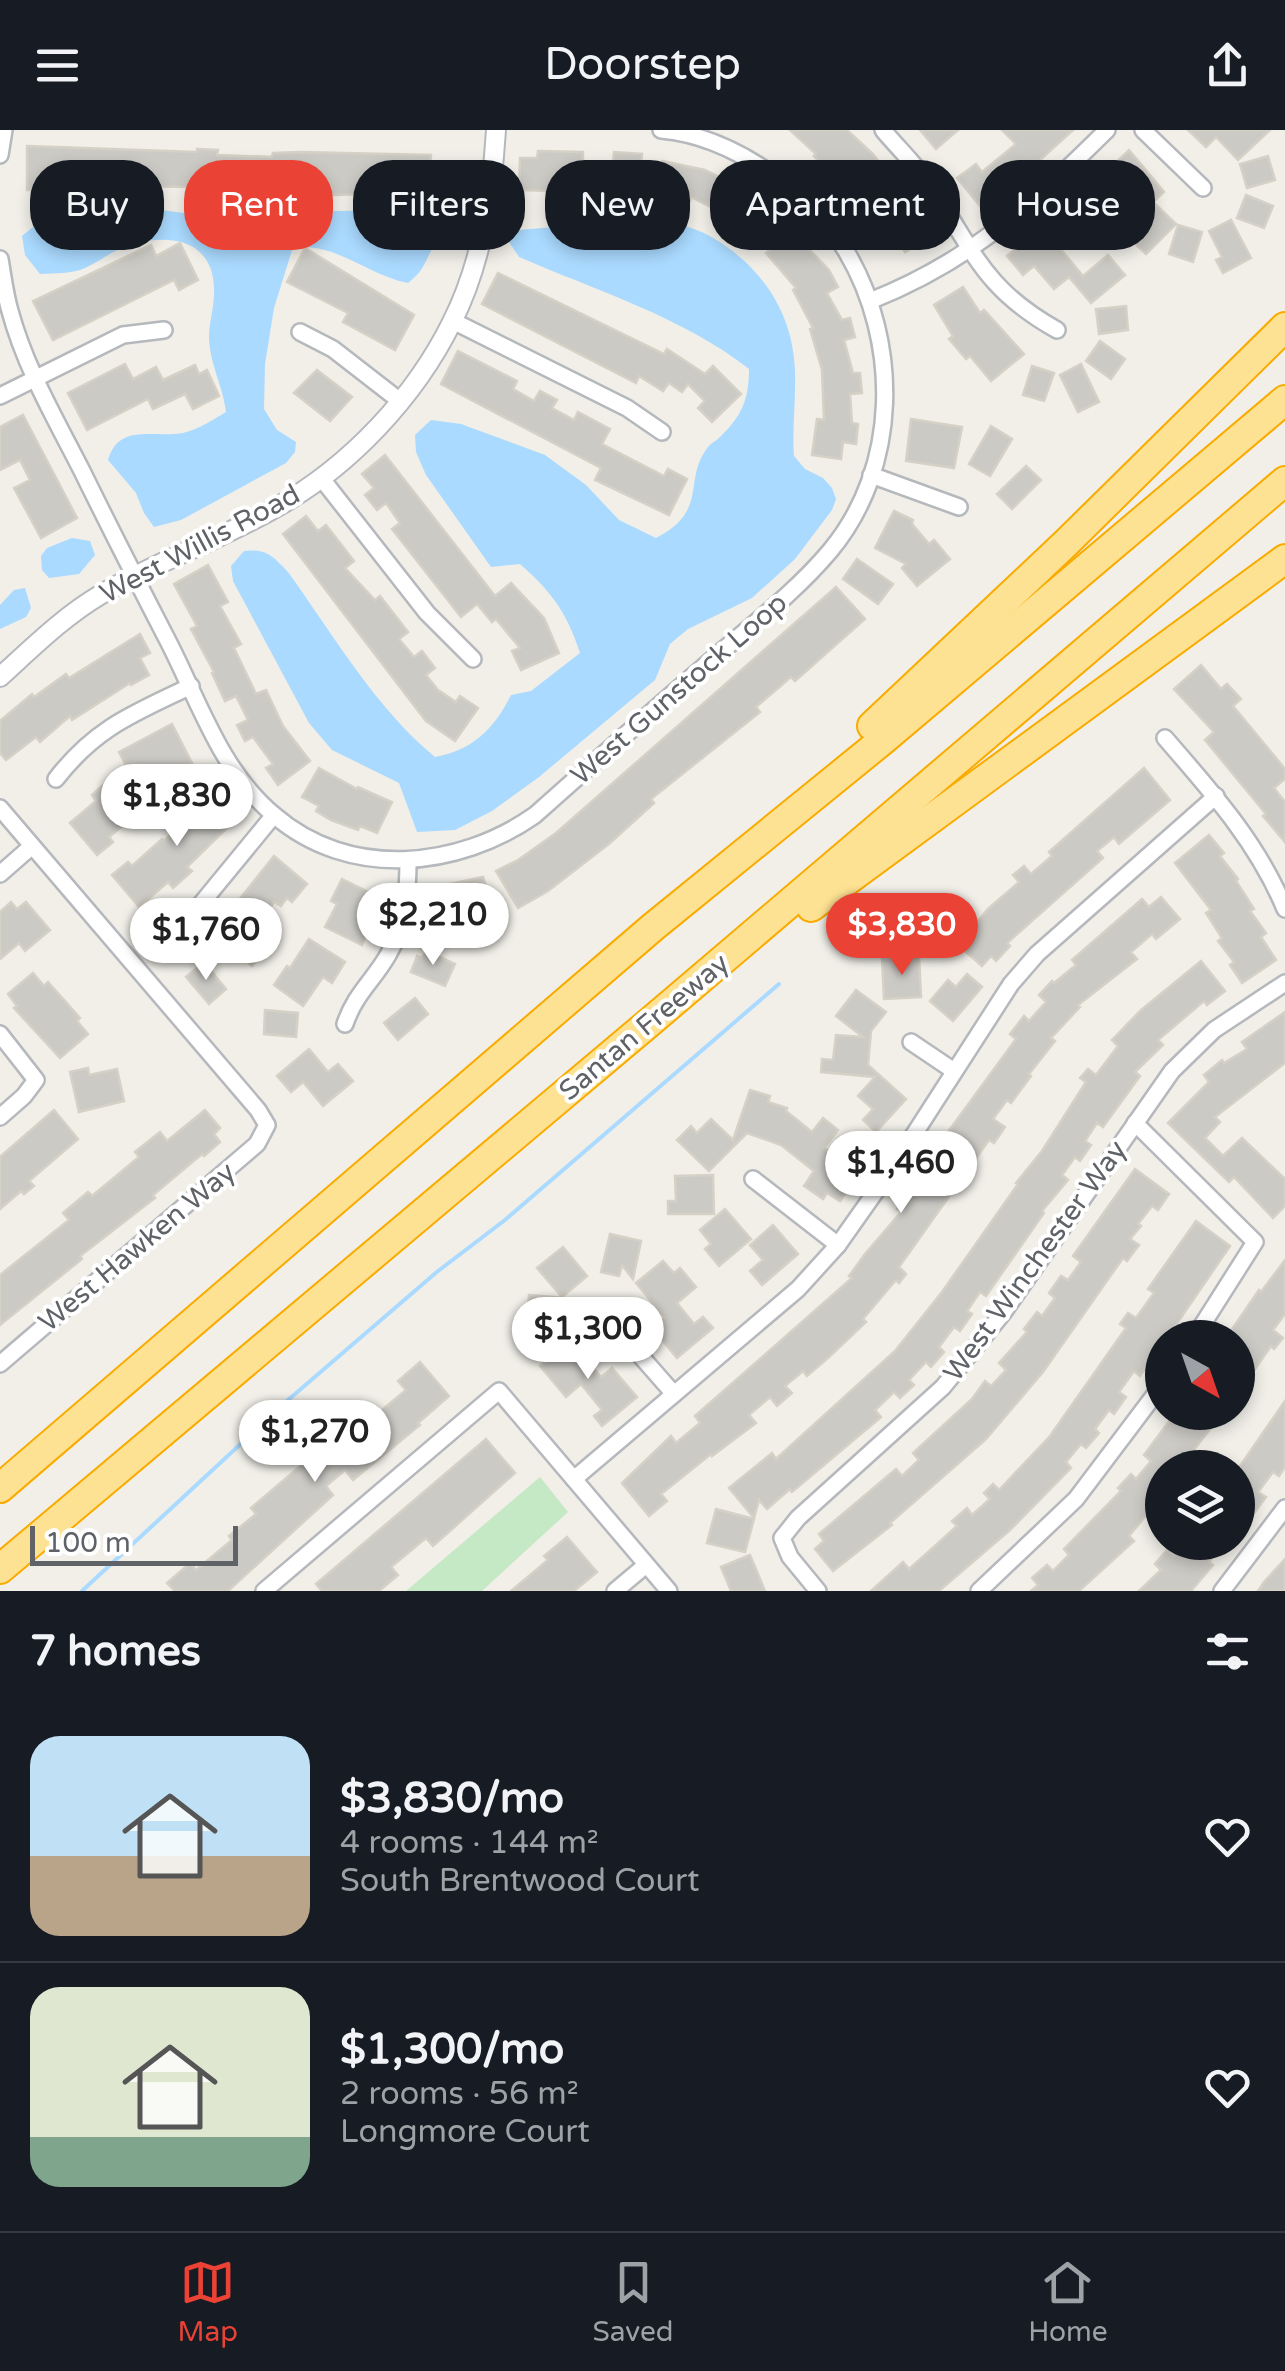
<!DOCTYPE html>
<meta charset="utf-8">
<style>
body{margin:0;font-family:"Varela Round",sans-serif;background:#242831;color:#f1f3f6;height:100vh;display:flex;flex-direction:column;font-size:38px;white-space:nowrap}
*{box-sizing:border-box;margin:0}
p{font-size:32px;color:#9ea1a6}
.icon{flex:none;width:55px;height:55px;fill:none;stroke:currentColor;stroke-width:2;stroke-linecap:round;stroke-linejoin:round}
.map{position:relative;height:1461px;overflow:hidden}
.panel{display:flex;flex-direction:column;background:#171b24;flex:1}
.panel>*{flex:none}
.banner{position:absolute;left:30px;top:30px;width:1225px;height:90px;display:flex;gap:20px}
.needle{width:65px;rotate:140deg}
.buttons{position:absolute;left:1145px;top:1190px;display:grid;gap:20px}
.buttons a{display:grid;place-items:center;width:110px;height:110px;border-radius:50%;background:#171b24;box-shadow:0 5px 15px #0003;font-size:50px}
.scale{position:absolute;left:30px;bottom:25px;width:208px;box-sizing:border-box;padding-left:10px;border:5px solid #5f6368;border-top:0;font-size:28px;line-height:35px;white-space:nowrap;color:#5f6368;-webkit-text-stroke:8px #fff;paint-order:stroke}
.price{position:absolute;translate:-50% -85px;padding:0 22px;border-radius:35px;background:#fff;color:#222;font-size:32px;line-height:65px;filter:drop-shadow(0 2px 5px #0008)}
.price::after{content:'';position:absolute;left:50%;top:60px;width:30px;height:22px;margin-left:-15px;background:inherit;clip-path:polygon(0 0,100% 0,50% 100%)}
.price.current{background:#ea4335;color:#fff}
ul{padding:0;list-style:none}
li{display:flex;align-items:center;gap:30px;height:250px;padding:0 30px}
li+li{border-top:2px solid #363941}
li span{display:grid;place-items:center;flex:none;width:280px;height:200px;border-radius:30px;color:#555}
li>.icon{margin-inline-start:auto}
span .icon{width:120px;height:120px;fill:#fffc;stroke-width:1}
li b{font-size:42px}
h2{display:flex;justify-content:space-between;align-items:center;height:120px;padding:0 30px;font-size:42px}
.tag{padding:0 35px;border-radius:40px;background:#171b24;box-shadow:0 5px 15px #0003;font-size:35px;line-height:90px}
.tag.current{background:#ea4335;color:#fff}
header{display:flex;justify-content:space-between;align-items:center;height:130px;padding:0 30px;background:#171b24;font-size:45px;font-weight:600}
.tab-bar{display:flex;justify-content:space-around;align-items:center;height:140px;border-top:2px solid #363941;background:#171b24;font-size:28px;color:#9ea1a6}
.tab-bar a{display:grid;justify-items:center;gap:5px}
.tab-bar .current{color:#ea4335}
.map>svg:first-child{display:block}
.green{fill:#c5e8c5}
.water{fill:#aadaff}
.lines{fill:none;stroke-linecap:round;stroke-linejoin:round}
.stream{stroke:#aadaff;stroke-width:4}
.building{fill:#cccac5;stroke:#d6d1c6;stroke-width:2.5}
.minor-casing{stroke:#b5b8bc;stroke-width:20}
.tertiary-casing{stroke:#b5b8bc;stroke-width:22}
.motorway-casing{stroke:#f9ab00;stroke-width:32}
.minor{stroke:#fff;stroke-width:15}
.tertiary{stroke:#fff;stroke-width:18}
.motorway{stroke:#fde293;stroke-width:28}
.labels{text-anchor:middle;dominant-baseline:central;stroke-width:8;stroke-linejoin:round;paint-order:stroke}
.street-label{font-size:28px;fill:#5f6368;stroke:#fff}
</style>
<header><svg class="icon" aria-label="menu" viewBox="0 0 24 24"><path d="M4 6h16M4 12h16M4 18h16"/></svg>Doorstep<svg class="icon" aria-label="share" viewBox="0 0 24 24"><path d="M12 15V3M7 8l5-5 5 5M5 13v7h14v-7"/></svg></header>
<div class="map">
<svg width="1285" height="1461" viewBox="0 0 1285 1461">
<rect width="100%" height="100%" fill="#f1efe8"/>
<path class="green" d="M540,1347L568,1382L482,1461H406Z"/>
<g class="water">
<path d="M113,74L184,83L416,80L441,83L449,90C445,102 438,108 432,119C423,136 424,140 408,153C367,145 338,113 293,117L274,178L265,234L264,279L277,300L296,312L295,322L286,333L181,390L154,397L144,383L136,363L108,330C118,296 147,306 175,304C193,303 211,291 226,282C223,256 210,235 209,208C209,193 214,178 214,162C215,112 174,103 133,114C114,119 102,130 85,138C73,144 54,143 40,144L25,125L22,106L44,88Z"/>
<path d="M657,88C673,93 693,97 708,105C760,134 793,181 795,241C796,270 792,298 794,326L805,339L823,348L832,358L836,369L832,380L795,429L752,468L688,499L670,514L655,550L539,647L492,681L455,700L417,702L399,653L332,620L309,593L233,451L231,436L244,421C266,418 273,426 288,442C332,503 377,580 435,627C473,620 494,599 511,565L531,561L580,523C567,483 552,462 520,434L491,437L426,345L416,322L415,305L431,290L461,294L545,325L586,355L619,390L656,408C710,380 682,350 708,317C711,313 716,311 720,307C742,286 749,269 749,239C683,187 595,160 519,127L509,112L519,100Z"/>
<path d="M72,408L90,411L95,425L79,444L49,448L42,440L41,426L47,418Z"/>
<path d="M25,458L31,478L26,487L0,499V475L14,460Z"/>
</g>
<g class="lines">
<path class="stream" d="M82,1461L288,1270L438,1141L505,1090L779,854"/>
</g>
<g class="building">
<path d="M790,0H847L872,23L899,56L930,107L905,122L886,92L875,98L857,68L852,72L837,51L814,26L816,24Z"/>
<path d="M920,0H958L936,19Z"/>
<path d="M1002,0H1073L984,81L957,48L976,34L982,42L1016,14Z"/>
<path d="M1188,0H1270L1238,30L1216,7L1206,17Z"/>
<path d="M27,16L197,22V19L218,20L217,25L272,27L273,23L301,22L431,25L427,66L403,64V57H365V64L334,65L300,64V56H216V61L195,60V57L114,56V61H89V55L50,54V60H27Z"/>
<path d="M1129,20L1164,62L1153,72L1176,94L1146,124L1128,107L1135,100L1112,75L1124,64L1105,43Z"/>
<path d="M538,21L583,22V33H613L614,22L642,24L639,55L602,52V62L519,60L520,28H537Z"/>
<path d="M1268,26L1275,50L1247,58L1240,34Z"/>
<path d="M662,31L705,40L757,66L791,91L808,111L804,114L829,140L838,157L827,163L842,190L850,188L855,207L844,210L853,243H860L862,263L850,264L852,293L858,294L856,314L843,312L841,329L812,325L817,289L824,290L822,240L810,199L813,198L793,160L796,158L766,123L770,120L733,93L736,90L691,67L690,71L655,64Z"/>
<path d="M1246,65L1273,76L1264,98L1237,88Z"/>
<path d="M1050,90L1066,109L1058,116L1083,146L1108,125L1125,145L1091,173L1069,147L1054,159L1034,136L1023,145L1007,126Z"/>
<path d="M1231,90L1251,128L1223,143L1216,130L1222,127L1209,101Z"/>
<path d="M1178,95L1202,102L1193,132L1169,124Z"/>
<path d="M180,113L198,150L179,160L174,150L53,210L33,171L151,115L156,126Z"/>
<path d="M305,118L414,185L395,220L343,192L348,183L287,152Z"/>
<path d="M498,143L664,224L667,219L705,244L713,236L741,264L712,292L698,278L705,271L688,254L682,262L669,253L663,261L639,246L636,253L482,174Z"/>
<path d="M963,157L980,183L984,180L1024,224L991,251L970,226L966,229L949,209L953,206L934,175Z"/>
<path d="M1126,176L1128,200L1099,204L1096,179Z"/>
<path d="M1100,211L1125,229L1111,249L1086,231Z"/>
<path d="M458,221L517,251L513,259L534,271L540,261L557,270L552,278L574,290L578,282L610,299L602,314L664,346L668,339L687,349L669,385L595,350L601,338L441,254Z"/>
<path d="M125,234L133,249L156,237L163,250L195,235L199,244L207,240L219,266L193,279L185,264L153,279L148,269L87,300L68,263Z"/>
<path d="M1081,234L1099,272L1078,282L1060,245Z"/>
<path d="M1032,236L1054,243L1044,271L1023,265Z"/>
<path d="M317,240L352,267L330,291L294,263Z"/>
<path d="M23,285L77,388L41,408L14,358L30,350L20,330L0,340V297Z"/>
<path d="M911,289L962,297L954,338L906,331Z"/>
<path d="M991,296L1012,309L990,346L969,334Z"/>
<path d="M385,325L495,466L511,453L544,488L559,523L521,540L512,521L520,518L496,489L492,492L477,474L461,487L392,399L400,393L386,373L377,380L365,365L374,358L362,344Z"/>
<path d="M1026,336L1041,350L1012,379L997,364Z"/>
<path d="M894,381L913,390L912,394L929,414L934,410L950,429L917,456L902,438L906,434L875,418Z"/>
<path d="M306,386L318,401L326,395L354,431L345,438L375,470L380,466L408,502L399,509L414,527L422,521L435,538L426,545L438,560L456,572L460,566L478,578L455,611L426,591L283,404Z"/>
<path d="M857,429L893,454L878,474L843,449Z"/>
<path d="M208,435L228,472L220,476L241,514L234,518L256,564L266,560L283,596L310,631L278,655L266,638L273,634L253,607L245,611L237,595L248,590L236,566L225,571L212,543L214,542L191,499L197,496L174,454Z"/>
<path d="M836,457L865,489L795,551L791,547L756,577L760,582L651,669L654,673L610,713L548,761L518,778L496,741L518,730L556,703Z"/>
<path d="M140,504L150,523L140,528L149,545L131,555L130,553L72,590L70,586L40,612L36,607L6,630L0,623V591L32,564L34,567L66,544L69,548Z"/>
<path d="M1201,535L1221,559L1227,554L1241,569L1233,576L1285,639V649L1274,658L1285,672V712L1263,686L1266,684L1205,610L1214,602L1174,559Z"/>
<path d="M172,594L192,633L139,661L119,622Z"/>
<path d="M319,638L357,659L358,657L392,672L377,703L360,696L358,700L331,690L316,681L319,676L302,667Z"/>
<path d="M1144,638L1170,670L1119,714L1114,707L1097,721L1103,728L1007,813L1010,816L996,831L991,826L982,836L958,815L988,779L1019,752L1013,745L1024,736L1031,744L1052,726L1049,722Z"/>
<path d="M110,649L138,683L109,707L113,712L97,725L70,693L96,671L92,665Z"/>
<path d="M209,655L239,686L187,737L192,741L173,758L168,752L139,777L112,745L128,732L132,736L162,709L164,711L199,678L192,671Z"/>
<path d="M1209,705L1224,723L1220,726L1238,749L1236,751L1254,779L1250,781L1266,803L1261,807L1276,830L1242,853L1230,835L1234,832L1218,811L1222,808L1206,783L1211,780L1175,733Z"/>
<path d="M274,726L307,754L292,772L287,768L281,776L274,772L268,783L273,786L255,808L267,819L252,836L219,807L246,777L238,771Z"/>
<path d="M483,747L493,781L463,789L465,794L442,801L431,758Z"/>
<path d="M342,749L381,768L362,815L325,797L337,774L331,771Z"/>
<path d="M1161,767L1180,789L1156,809L1152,804L1131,822L1137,829L1078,875L1080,877L1051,908L1055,911L1029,944L1031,946L1011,973L1007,970L993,989L1005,997L994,1013L989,1010L899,1137L906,1144L899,1153L896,1150L863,1189L866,1192L828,1228L807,1246L803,1241L785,1256L792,1263L777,1276L770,1267L749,1285L756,1293L712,1326L711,1324L661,1364L667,1371L649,1386L622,1353L671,1306L676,1313L700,1293L695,1286L852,1148L849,1146L865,1124L901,1082L897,1079L945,1013L942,1010L1016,909L1010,904L1024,886L1029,891L1046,872L1039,865L1052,851L1054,853L1076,835L1072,830L1142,769L1149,777Z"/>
<path d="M11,772L17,779L26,772L50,800L25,821L19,813L0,829V782Z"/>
<path d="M309,809L345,832L332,853L323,847L303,876L274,855L287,836L290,838Z"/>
<path d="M426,821L455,834L445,856L411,842L417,826L422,828Z"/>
<path d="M919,826L921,867L884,869L882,828Z"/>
<path d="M1201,831L1225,861L1207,875L1204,871L1158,910L1163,915L1135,942L1140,946L1103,997L1097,993L1085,1011L1091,1015L1080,1031L1075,1027L1062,1045L1068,1050L1042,1081L1044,1083L986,1166L980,1162L967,1181L972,1184L960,1201L954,1197L939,1217L944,1222L931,1237L926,1232L909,1250L914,1255L900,1268L894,1262L875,1280L881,1287L792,1362L790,1359L767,1379L759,1370L754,1388L729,1358L772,1323L776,1329L895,1221L942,1162L1018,1054L1016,1053L1042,1021L1086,952L1080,948L1088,939L1096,945L1118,916L1112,910L1140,881Z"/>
<path d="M204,832L226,859L209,874L186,847Z"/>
<path d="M33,843L44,856L48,852L80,888L77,891L88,904L60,928L14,878L17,876L8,864Z"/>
<path d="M967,844L982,857L953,891L930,871L948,850L956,857Z"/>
<path d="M856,860L886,882L871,901L868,935L906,969L876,1002L863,990L873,979L858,966L875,947L821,942L822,929L833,930L836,905L863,907L836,886Z"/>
<path d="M415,868L428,884L398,910L384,893Z"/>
<path d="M265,880L298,883L296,907L264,904Z"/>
<path d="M1285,882V933L1215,987L1220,992L1205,1008L1223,1026L1242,1008L1285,1049V1076L1273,1088L1234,1047L1229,1052L1168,993L1209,952L1204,945L1222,930L1224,933L1247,919L1242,912Z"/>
<path d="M309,919L328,942L338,934L353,951L323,976L303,952L291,962L277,946Z"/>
<path d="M88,938L89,945L117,939L124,971L79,982L70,942Z"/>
<path d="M750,960L770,966L768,972L787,978L786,981L812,1002L823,988L838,1000L824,1018L860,1042L840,1071L827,1063L823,1069L804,1056L814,1041L781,1015L747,1003L709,1041L677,1010L691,996L697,1003L711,989L733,1010Z"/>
<path d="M54,980L78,1009L29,1051L34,1056L24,1064L21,1061L0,1079V1027Z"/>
<path d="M205,980L220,998L214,1004L220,1012L204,1026L202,1024L153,1065L155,1068L80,1126L82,1129L0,1195V1145L69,1090L63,1083L88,1062L92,1066L139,1027L135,1022L160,1002L167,1011Z"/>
<path d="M1135,1039L1169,1064L1158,1080L1152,1076L1138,1094L1141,1096L1130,1109L1139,1115L1127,1131L1123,1128L1043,1242L986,1309L890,1393L892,1395L833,1441L815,1419L824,1411L819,1404L896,1339L902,1346L919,1330L913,1323L972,1269L985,1251L991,1256L1006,1240L999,1233L1027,1202L1024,1199L1037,1182L1042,1186L1055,1168L1049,1163L1061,1146L1068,1150L1081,1132L1073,1126Z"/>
<path d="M713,1045L714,1084H668V1071H676L675,1046Z"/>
<path d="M725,1079L751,1109L719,1136L705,1119L711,1114L700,1100Z"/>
<path d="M1196,1091L1230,1116L1167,1208H1162V1213L1140,1246L1134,1241L1119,1262L1126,1267L1114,1284L1109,1280L1095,1299L1099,1303L1086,1318L1081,1314L1066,1332L1071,1338L1010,1400L939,1461H871L903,1432L909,1439L926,1424L957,1396L952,1391L967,1378L972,1385L990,1369L984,1363L993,1354L999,1360L1050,1306L1126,1198L1120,1194L1128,1183L1136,1188L1154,1163L1148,1159Z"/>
<path d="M773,1095L798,1124L762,1155L750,1141L763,1130L750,1115Z"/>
<path d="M610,1104L641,1111L633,1149L622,1135L619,1146L601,1142Z"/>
<path d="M563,1117L587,1146L562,1167L537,1138Z"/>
<path d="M1285,1130V1184L1273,1200L1283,1208L1274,1219L1271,1216L1246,1252L1238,1246V1208H1226L1259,1160L1261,1162Z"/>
<path d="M663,1131L674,1143L680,1138L696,1157L677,1173L694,1194L703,1187L713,1198L677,1228L652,1198L665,1188L636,1153Z"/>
<path d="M529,1165L563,1168L560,1205L514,1201L515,1189L527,1190Z"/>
<path d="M570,1211L601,1247L612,1238L637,1267L602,1296L594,1286L602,1280L581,1254L566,1267L540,1236Z"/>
<path d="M420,1232L449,1266L418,1293L420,1295L353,1350L345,1340L326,1356L333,1365L228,1461H175L167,1453L190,1433L196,1440L232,1410L229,1406L256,1384L251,1378L305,1332L309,1337L345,1307L340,1301L363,1282L370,1290L406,1260L398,1251Z"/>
<path d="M1285,1271V1337L1279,1346L1273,1342L1258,1362L1266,1367L1254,1383L1249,1378L1238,1394V1339Z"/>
<path d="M1176,1282H1223L1180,1338H1162V1366L1129,1406L1134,1411L1079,1461H1031L1038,1455L1032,1448L1047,1435L1053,1441L1069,1425L1064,1419L1121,1361L1118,1358L1131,1344L1136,1349L1151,1331L1144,1325Z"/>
<path d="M486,1309L515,1343L433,1416L426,1408L391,1437L398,1445L379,1461H322L316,1454Z"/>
<path d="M716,1379L754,1389L745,1422L707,1413Z"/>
<path d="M567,1407L597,1442L574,1461H511L548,1430L544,1426Z"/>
<path d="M1186,1412H1223L1209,1432L1213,1435L1191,1461H1139L1161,1440L1155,1434L1167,1420L1174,1426Z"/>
<path d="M750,1425L765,1461H731L721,1437Z"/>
<path d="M1285,1429V1461H1258L1264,1452Z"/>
</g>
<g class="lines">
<g class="minor-casing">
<g id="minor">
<path d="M883,0C898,18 916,35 929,54C974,120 982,158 1057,200"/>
<path d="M1143,0L1203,58"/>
<path d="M0,25L4,0"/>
<path d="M0,129C3,146 5,164 10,181C25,237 56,290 82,341C110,398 139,455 168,511C199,571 220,640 274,685C349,750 458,739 535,685C590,636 645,587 701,539C744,501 793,465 830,421C900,337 900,212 846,121C810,62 732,6 661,0"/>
<path d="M870,171C971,131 1031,75 1107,0"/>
<path d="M453,191L627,278L662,302"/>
<path d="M300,202L333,219L400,271"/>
<path d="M0,266L123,205L164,200"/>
<path d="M871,345L959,377"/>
<path d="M322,349L427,483L473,529"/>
<path d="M1165,608C1211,661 1258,713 1285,779"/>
<path d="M56,649C96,597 135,583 191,556"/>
<path d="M0,678L258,980L267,995L257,1014L0,1234"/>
<path d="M0,744L32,716"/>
<path d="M182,797L274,685"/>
<path d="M345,894C355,864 373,851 388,825C405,796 408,764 408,731"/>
<path d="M0,904L36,950L24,966L0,987"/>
<path d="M911,912L954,941"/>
<path d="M1135,993L1255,1112L1194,1208"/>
<path d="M753,1049L838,1115"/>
<path d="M603,1183L674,1264"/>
<path d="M574,1349L798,1159L838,1115L893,1037L1011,854L1037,824L1216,666"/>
<path d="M264,1461L499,1261L669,1461"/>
<path d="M615,1461L646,1435"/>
<path d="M818,1461L790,1427L782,1408L798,1388L943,1257L1003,1183L1172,941L1214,900L1285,853"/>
<path d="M979,1461L1076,1369L1162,1255"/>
<path d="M1222,1461L1285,1378"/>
</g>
</g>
<g class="tertiary-casing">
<path id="tertiary" d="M0,547C32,518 63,487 100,465C157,431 220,410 277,377C350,336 415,267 452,192C482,133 492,64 496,0"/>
</g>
<g class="motorway-casing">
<g id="motorway">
<path d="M872,596L1065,414L1285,197"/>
<path d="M811,777L1285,429"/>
<path d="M0,1358L653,797L883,610L1285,270"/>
<path d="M0,1439L651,891L1285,351"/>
</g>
</g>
<use href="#minor" class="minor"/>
<use href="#tertiary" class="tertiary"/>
<use href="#motorway" class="motorway"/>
</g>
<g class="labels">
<g class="street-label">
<text transform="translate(200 414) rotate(-28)">West Willis Road</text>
<text transform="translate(679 559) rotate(-41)">West Gunstock Loop</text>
<text transform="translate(644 897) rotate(-40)">Santan Freeway</text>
<text transform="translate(137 1117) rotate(-40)">West Hawken Way</text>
<text transform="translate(1035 1131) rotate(-54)">West Winchester Way</text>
</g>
</g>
</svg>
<div class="buttons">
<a><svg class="needle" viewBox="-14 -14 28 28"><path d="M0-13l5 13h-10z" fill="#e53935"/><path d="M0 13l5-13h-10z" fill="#9ea1a6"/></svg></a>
<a><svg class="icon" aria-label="layers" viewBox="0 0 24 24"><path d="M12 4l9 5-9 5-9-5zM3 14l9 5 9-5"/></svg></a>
</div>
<div class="scale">100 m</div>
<b class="price" style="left:177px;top:719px">$1,830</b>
<b class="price" style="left:433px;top:838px">$2,210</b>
<b class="price current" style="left:902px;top:848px">$3,830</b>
<b class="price" style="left:206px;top:853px">$1,760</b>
<b class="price" style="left:901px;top:1086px">$1,460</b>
<b class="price" style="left:588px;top:1252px">$1,300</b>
<b class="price" style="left:315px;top:1355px">$1,270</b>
<div class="banner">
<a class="tag">Buy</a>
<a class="tag current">Rent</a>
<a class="tag">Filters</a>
<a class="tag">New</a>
<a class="tag">Apartment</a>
<a class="tag">House</a>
</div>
</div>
<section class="panel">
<h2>7 homes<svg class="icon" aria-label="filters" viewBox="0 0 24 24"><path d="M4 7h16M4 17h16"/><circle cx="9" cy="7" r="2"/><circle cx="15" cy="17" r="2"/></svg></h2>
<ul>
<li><span style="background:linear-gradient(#bfe0f5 60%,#b9a48a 0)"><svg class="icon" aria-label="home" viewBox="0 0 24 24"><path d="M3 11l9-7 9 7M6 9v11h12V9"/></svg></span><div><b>$3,830/mo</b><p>4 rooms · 144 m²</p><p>South Brentwood Court</p></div><svg class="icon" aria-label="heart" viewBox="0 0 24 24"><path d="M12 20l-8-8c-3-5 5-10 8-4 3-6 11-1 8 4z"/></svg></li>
<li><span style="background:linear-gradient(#dfe7d0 75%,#7fa58c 0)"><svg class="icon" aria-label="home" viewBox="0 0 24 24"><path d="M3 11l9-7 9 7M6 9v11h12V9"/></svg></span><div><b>$1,300/mo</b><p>2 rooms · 56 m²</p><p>Longmore Court</p></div><svg class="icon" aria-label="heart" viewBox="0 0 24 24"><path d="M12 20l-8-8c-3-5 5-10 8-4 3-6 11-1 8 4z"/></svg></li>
</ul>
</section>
<nav class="tab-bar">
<a class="current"><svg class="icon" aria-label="map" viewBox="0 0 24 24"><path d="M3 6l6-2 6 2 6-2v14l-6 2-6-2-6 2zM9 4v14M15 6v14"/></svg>Map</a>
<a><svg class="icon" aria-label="saved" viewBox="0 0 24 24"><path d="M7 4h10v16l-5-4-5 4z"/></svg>Saved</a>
<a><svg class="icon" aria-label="home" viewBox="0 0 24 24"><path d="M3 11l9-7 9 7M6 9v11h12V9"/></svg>Home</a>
</nav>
